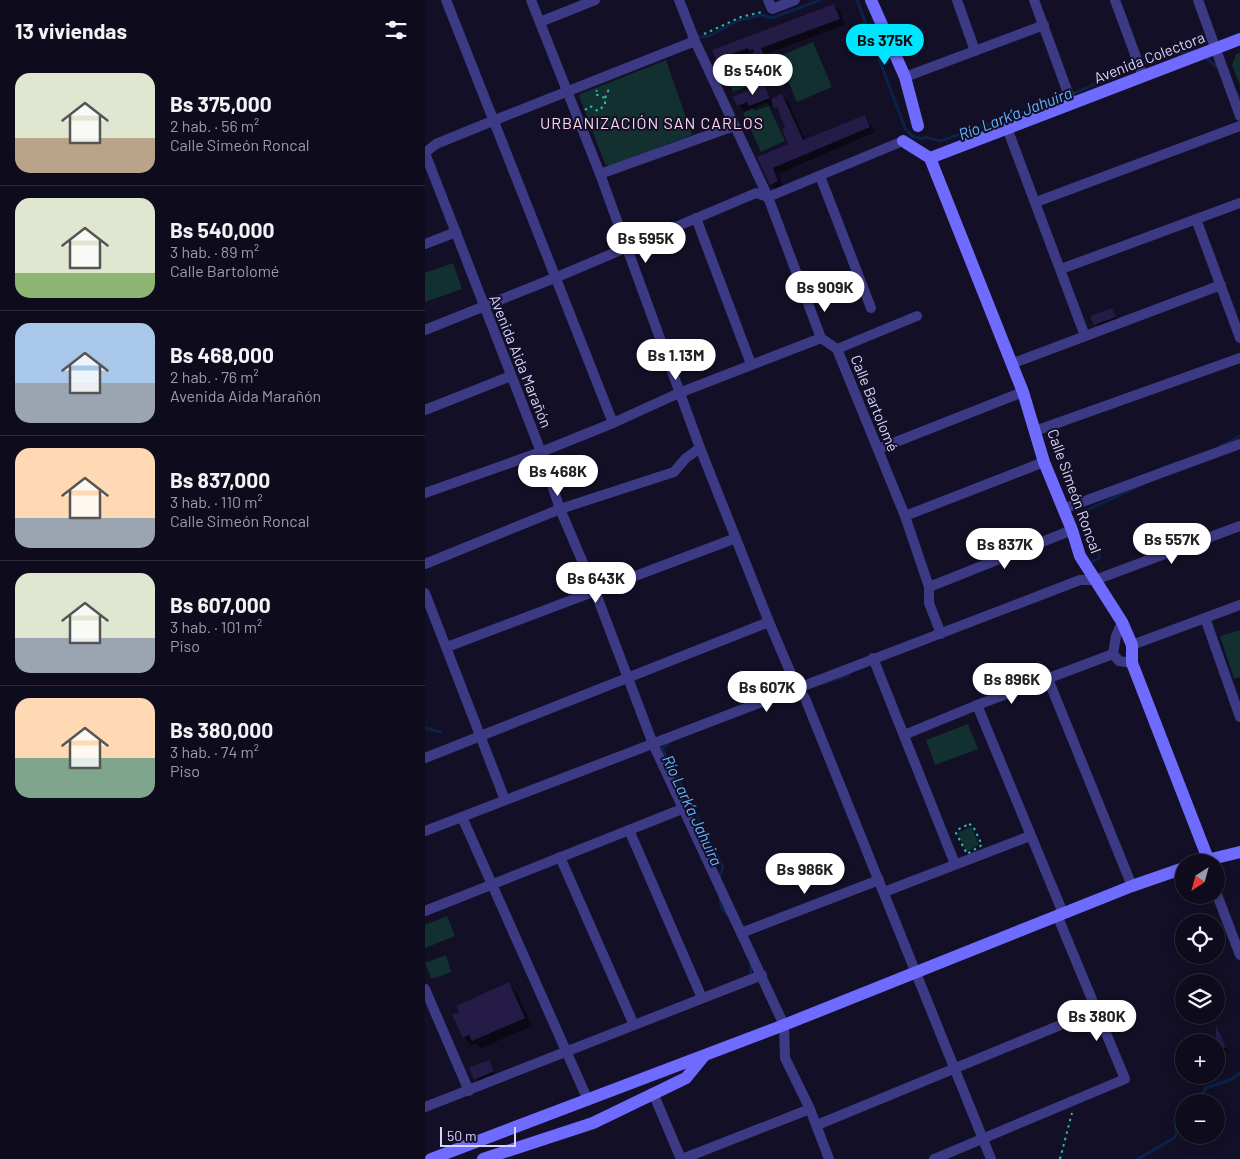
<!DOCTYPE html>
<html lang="es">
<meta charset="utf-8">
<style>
body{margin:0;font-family:Barlow,sans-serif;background:#171425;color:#f1f3f6;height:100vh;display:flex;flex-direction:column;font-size:19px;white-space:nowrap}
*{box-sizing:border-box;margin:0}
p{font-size:16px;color:#9b9ba3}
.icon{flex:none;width:28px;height:28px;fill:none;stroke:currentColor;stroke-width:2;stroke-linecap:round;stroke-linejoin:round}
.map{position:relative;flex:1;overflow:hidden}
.panel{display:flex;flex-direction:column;background:#0e0b1c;width:425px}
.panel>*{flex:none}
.needle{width:32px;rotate:216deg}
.buttons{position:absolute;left:750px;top:854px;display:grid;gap:10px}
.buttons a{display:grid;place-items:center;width:50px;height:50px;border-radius:50%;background:#0e0b1c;box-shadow:0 2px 12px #0003,0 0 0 1px #2e2b3b;font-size:25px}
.scale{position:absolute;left:15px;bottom:12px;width:76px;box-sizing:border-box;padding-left:5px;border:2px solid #d9d4ff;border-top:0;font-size:14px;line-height:18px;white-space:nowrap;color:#d9d4ff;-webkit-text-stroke:4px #130f26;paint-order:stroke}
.price{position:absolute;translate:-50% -42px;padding:0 11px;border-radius:18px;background:#fff;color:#222;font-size:16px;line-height:32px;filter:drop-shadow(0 1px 2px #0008)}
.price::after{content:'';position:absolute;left:50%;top:30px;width:15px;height:11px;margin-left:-8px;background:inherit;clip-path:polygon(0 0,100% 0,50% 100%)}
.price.on{background:#00e5ff;color:#111}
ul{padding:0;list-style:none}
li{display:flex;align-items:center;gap:15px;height:125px;padding:0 15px}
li+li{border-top:1px solid #2e2b3b}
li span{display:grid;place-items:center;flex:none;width:140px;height:100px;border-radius:15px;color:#555}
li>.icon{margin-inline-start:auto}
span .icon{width:60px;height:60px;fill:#fffc;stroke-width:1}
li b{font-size:21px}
h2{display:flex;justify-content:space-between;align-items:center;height:60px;padding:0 15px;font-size:21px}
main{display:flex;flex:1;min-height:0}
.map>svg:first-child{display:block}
.green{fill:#12302f}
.shadow{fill:#0007}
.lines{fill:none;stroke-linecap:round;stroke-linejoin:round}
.stream{stroke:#0c2248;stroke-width:3}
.building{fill:#241b47}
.path{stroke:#2fb8b0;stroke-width:2;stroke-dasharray:2.5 4;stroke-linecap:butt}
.street{stroke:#3d3a85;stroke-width:10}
.secondary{stroke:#6f6bff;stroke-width:12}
.labels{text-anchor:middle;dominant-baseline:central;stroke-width:4;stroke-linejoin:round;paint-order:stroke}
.street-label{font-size:15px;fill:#d9d4ff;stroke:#130f26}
.water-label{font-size:16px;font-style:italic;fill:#62b6ff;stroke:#130f26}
.neighbourhood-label{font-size:16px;letter-spacing:1px;fill:#ffd6f0;stroke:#130f26}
</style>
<main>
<section class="panel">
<h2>13 viviendas<svg class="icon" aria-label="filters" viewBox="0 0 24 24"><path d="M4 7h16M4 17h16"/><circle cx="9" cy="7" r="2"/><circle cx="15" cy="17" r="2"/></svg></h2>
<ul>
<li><span style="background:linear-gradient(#dfe7d0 65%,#b9a48a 0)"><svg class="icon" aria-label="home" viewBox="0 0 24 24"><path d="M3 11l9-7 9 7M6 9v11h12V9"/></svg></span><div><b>Bs 375,000</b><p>2 hab. · 56 m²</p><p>Calle Simeón Roncal</p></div></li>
<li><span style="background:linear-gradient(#dfe7d0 75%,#8fb573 0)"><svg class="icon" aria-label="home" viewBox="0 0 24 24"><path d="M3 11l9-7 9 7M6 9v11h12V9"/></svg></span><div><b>Bs 540,000</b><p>3 hab. · 89 m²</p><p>Calle Bartolomé</p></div></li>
<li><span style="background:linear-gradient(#a9c7e8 60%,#9aa5b1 0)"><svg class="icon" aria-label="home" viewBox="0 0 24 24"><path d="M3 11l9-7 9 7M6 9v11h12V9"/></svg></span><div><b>Bs 468,000</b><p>2 hab. · 76 m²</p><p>Avenida Aida Marañón</p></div></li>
<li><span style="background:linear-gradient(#ffd9b3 70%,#9aa5b1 0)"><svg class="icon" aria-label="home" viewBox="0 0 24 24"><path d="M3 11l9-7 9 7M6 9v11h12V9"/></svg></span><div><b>Bs 837,000</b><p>3 hab. · 110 m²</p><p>Calle Simeón Roncal</p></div></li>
<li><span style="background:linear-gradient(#dfe7d0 65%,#9aa5b1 0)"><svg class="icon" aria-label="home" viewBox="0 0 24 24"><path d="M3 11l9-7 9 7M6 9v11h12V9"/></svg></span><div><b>Bs 607,000</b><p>3 hab. · 101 m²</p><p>Piso</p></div></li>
<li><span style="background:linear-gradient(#ffd9b3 60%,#7fa58c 0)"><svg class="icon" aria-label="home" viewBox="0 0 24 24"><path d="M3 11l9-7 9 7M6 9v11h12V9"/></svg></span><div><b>Bs 380,000</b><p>3 hab. · 74 m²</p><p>Piso</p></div></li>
</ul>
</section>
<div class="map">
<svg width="815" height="1159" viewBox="0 0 815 1159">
<rect width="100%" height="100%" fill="#130f26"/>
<g class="green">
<path d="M388,42L407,87L372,102L353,57Z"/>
<path d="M331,50L342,78L308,92L296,64Z"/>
<path d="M815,53V85L807,65L811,54Z"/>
<path d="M241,60L267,135L184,166L180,164L154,96L155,94Z"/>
<path d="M342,102L360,141L336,152L318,113Z"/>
<path d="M28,263L37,289L0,302V273Z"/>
<path d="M815,630V677L809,679L795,636Z"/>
<path d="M543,724L553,749L510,765L501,740Z"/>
<path d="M545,827L547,828L554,845L541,852L533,833Z"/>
<path d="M22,916L30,936L0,948V925Z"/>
<path d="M21,955L26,972L10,978H6L0,963Z"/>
</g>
<g class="shadow">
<path d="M409,5L415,11L420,25L340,54L350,76L344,78L338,73L329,53L297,65L292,59Z"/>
<path d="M339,86L348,99L357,96L363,101L380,140L440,116L450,132L353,174L358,187L352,190L346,184L334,158L365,144L355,112L349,104L330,111L327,108L319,111L313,105Z"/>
<path d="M687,309L693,321L674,328L667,317Z"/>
<path d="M84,984L91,992L107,1026L56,1048L51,1043L46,1045L39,1037Z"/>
<path d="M796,1037L803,1051L793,1055L791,1042L786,1041Z"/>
<path d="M63,1061L71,1075L53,1082L50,1079Z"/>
</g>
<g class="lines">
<g class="stream">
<path d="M432,0L480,128L487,136L498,139L500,137L515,141C561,125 607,110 652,92C682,80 737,50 767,52"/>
<path d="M263,38L284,36L312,21L328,17L337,15L347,18L395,0"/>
<path d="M780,57L794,69"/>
<path d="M811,92L815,99"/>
<path d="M796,446L815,436"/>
<path d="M738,468L753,462"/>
<path d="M663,564L675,558L658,516V512L725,481"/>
<path d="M396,684L424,675L425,672"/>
<path d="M0,728L16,732"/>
<path d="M244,743L237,748L298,867L294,879"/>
<path d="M295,895L296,907L305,918"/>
<path d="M323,977L326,973V964"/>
<path d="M774,1102L781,1088L805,1080L815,1073"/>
<path d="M713,1159L749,1138L752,1133L750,1124L759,1117"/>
</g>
</g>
<g class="building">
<path d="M409,4L415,19L336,48L345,70L337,73L328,49L324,51L323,48L291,60L287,50Z"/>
<path d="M339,84L345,98L324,106L322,102L312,106L308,97Z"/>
<path d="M357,94L378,140L440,115L445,127L348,168L353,181L345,185L332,157L363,144L357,129L360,128L352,107L349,108L346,99Z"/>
<path d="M687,308L691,317L669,325L665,316Z"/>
<path d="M84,982L100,1018L47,1041L44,1035L38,1038L27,1015L34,1012L31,1006Z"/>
<path d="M791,1025L801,1047L791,1051Z"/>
<path d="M64,1060L69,1071L49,1080L44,1068Z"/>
</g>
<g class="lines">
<g class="path">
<path d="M279,34L316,17L337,12"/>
<path d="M180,98L184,89"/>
<path d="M160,110L165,106L173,111L180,105V98L170,94L172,90"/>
<path d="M544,824L548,826L557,845L542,854L531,833L532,830Z"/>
<path d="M635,1159L647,1113"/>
</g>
<g class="street">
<path d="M21,0L188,423"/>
<path d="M106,0L175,174L275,448L344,622L372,688L380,698L566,1159"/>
<path d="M254,0L270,41L343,197L396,338L412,349L480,516L504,587V603L516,634"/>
<path d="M343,0L347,9L370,0"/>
<path d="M532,0L550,51"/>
<path d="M609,0L647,104"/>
<path d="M690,0L718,76"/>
<path d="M773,0L815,116"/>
<path d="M115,22L170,0"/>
<path d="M480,77L619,25"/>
<path d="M582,128L660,336"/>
<path d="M0,153L116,452L135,509L170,591L228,744L359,1025L360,1058L385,1109L404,1159"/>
<path d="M0,153L11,144L70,120L270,41"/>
<path d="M175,174L309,126"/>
<path d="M395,176L446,308"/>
<path d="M611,202L815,126"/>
<path d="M271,218L326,364"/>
<path d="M771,219L815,338"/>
<path d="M0,244L31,232"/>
<path d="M636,269L815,203"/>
<path d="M0,330L132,277L331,193L343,197L478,141"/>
<path d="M412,349L492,316"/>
<path d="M586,364L796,285"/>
<path d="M0,410L86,376"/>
<path d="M610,431L815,358"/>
<path d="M453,449L598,392"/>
<path d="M0,493L116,452L188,423L254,393L396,338"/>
<path d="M638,509L815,444"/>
<path d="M480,516L619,462"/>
<path d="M0,564L135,509L249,472L261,458L275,448"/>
<path d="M504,587L647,530"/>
<path d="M0,593L80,800"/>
<path d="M780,618L815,717"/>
<path d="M697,622L691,636L688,654L694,661L707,663"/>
<path d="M707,645L815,605"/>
<path d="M22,647L311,538"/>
<path d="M448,658L530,864"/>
<path d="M623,679L707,886"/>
<path d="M552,705L638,913"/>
<path d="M479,735L552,705L688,654"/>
<path d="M0,758L344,622"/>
<path d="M37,817L162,1098"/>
<path d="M204,830L277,998"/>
<path d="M0,831L655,580H670L815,526"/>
<path d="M135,857L209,1025"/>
<path d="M459,892L605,836"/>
<path d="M791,892L815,955"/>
<path d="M0,911L257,809"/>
<path d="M316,933L454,880"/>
<path d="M0,989L44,1091"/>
<path d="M228,1093L256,1159"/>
<path d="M0,1107L337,975"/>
<path d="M392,1125L672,1010"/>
<path d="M257,1159L385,1109"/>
<path d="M509,1159L700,1079L632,915"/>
</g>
<g class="secondary">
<path d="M446,0L480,77L493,126"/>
<path d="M478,141L505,158L598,392L619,462L647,530L655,556L697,622L707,645V663L783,859"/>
<path d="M505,158L815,39"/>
<path d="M774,862L815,852"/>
<path d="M6,1159L359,1025L707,886L759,868"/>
<path d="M58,1159L168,1123L261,1078L279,1056"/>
</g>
</g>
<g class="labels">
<g class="street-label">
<text transform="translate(724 57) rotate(-21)">Avenida Colectora</text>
<text transform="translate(96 361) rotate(68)">Avenida Aida Marañón</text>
<text transform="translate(450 403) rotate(68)">Calle Bartolomé</text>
<text transform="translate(650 491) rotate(70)">Calle Simeón Roncal</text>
</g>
<g class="water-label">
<text transform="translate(590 113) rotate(-21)">Río Lark’a Jahuira</text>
<text transform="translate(268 810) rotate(65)">Río Lark’a Jahuira</text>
</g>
<g class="neighbourhood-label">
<text x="227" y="122">URBANIZACIÓN SAN CARLOS</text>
</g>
</g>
</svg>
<div class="buttons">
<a><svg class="needle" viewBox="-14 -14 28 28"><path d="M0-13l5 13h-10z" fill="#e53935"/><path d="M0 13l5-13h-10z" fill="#9b9ba3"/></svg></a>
<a><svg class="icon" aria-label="locate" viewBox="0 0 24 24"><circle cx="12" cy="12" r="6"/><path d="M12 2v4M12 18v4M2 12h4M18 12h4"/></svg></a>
<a><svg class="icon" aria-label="layers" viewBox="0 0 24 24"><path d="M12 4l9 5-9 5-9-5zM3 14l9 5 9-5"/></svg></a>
<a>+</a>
<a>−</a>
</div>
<div class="scale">50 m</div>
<b class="price on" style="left:460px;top:66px">Bs 375K</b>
<b class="price" style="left:328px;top:96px">Bs 540K</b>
<b class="price" style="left:221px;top:264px">Bs 595K</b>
<b class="price" style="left:400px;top:313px">Bs 909K</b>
<b class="price" style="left:251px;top:381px">Bs 1.13M</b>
<b class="price" style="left:133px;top:497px">Bs 468K</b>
<b class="price" style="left:747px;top:565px">Bs 557K</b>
<b class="price" style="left:580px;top:570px">Bs 837K</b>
<b class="price" style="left:171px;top:604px">Bs 643K</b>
<b class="price" style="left:587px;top:705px">Bs 896K</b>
<b class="price" style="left:342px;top:713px">Bs 607K</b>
<b class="price" style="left:380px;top:895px">Bs 986K</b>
<b class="price" style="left:672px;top:1042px">Bs 380K</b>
</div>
</main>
